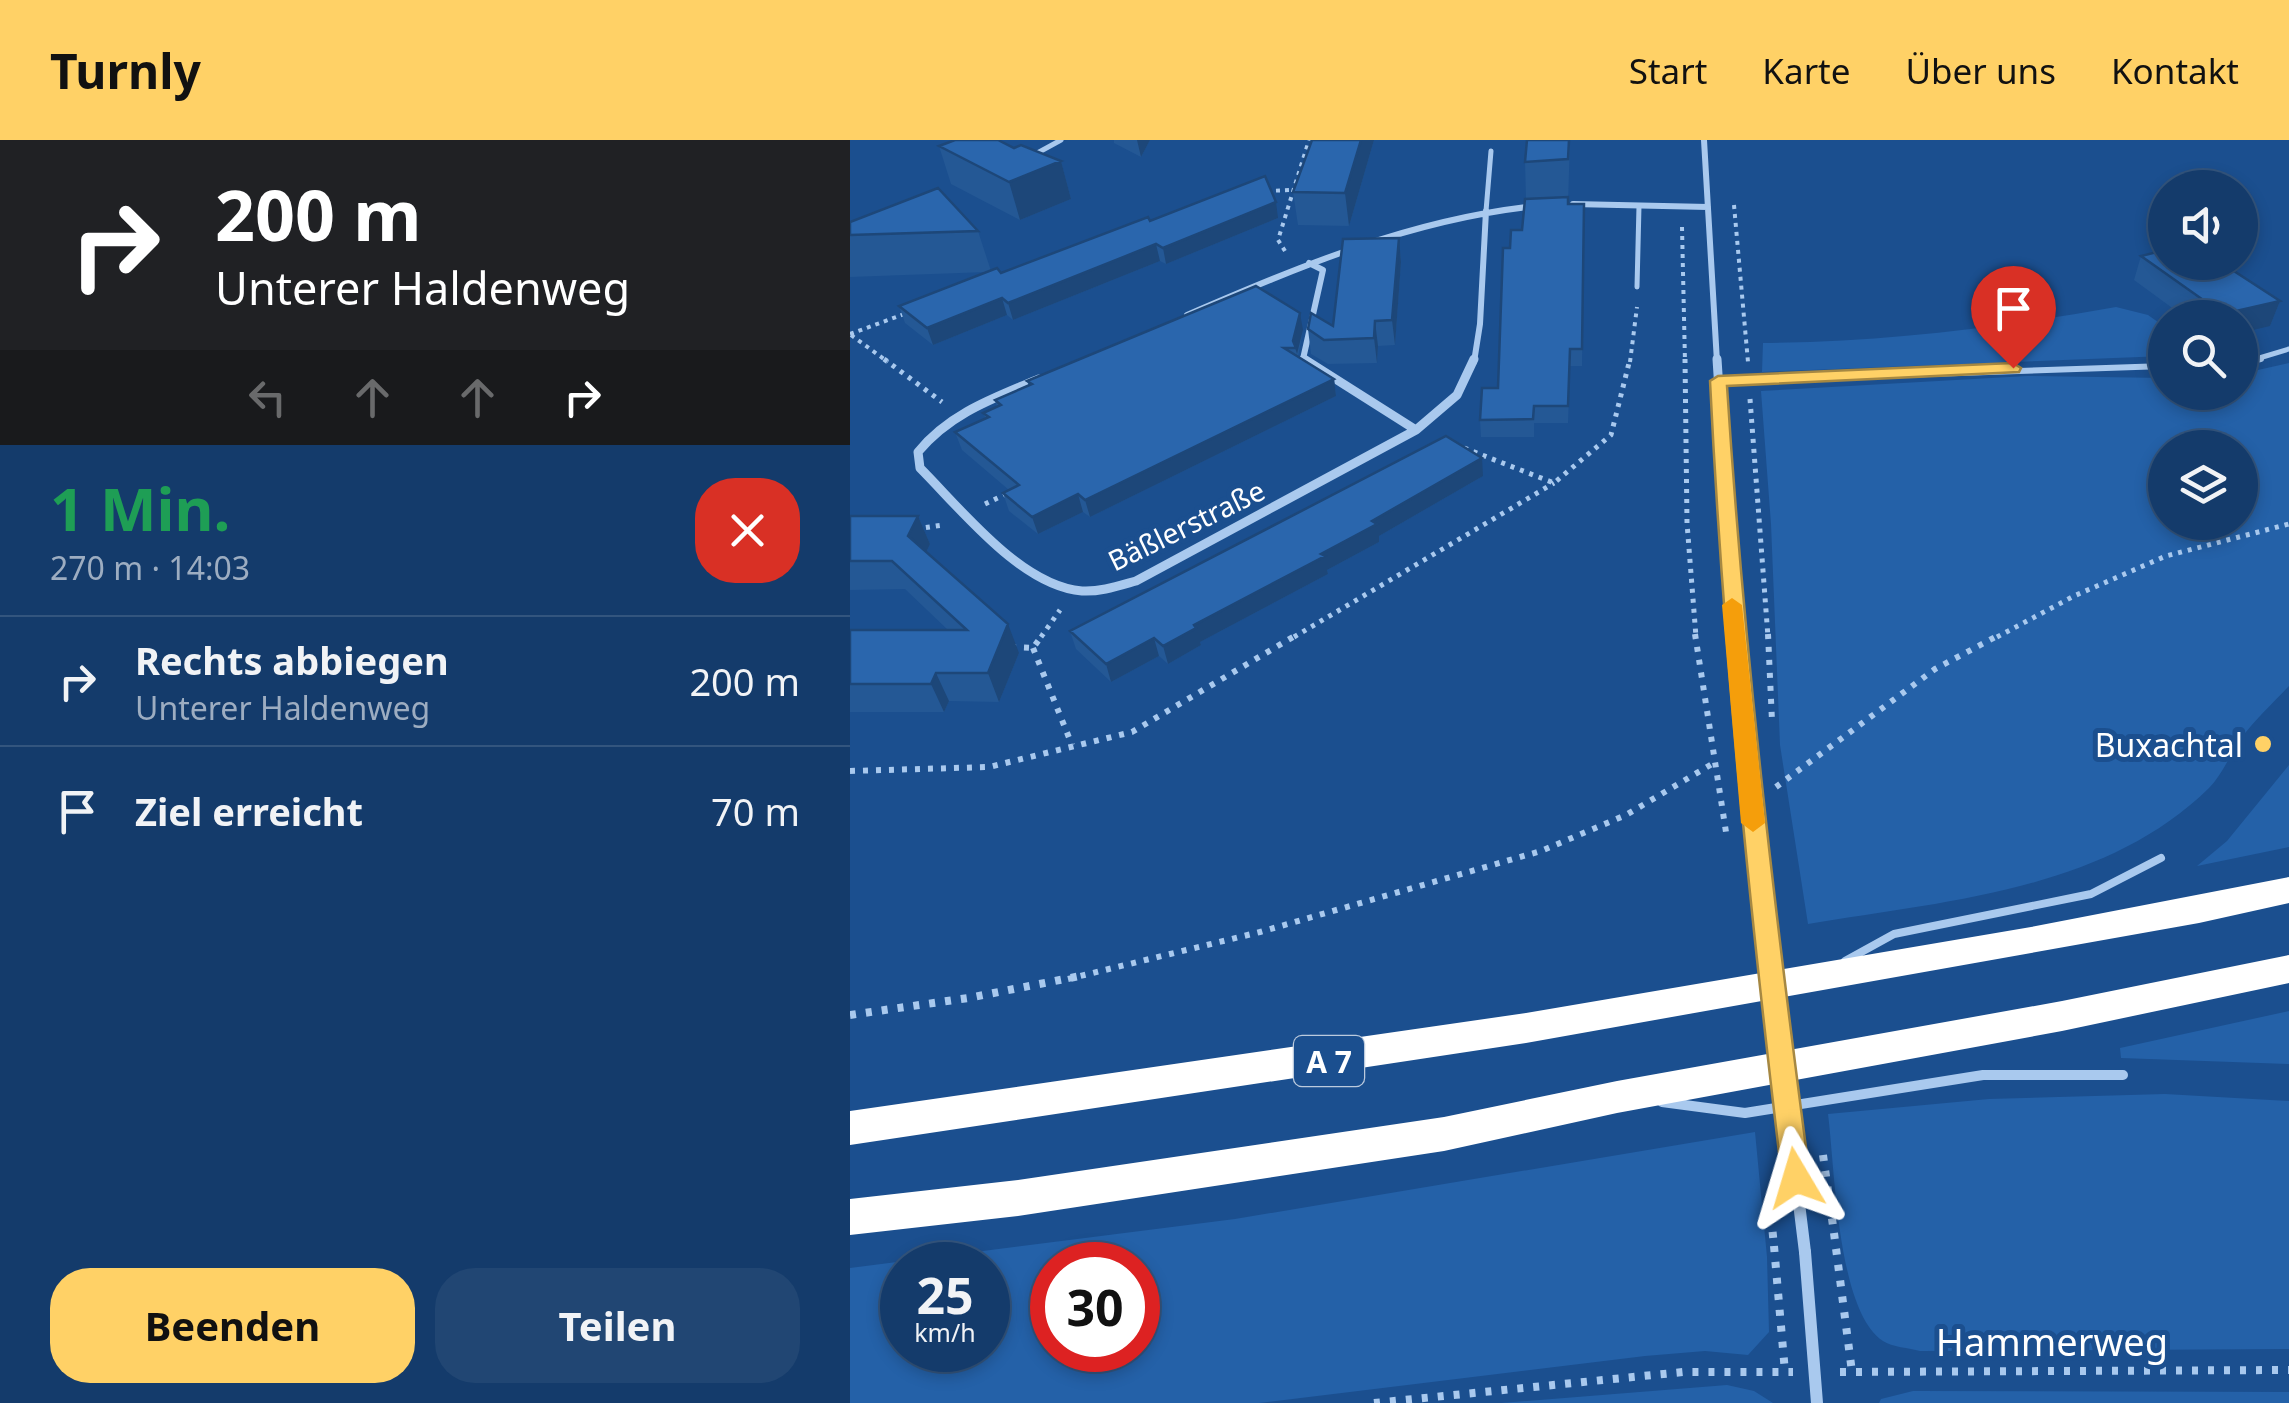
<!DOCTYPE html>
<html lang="de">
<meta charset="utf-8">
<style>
:root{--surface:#143b6b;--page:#214673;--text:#f1f3f6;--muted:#9dadc1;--line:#33557e;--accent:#ffd166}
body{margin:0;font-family:"Noto Sans",sans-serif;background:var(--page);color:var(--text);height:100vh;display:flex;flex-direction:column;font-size:38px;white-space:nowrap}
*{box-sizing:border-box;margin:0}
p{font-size:32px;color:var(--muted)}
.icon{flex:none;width:55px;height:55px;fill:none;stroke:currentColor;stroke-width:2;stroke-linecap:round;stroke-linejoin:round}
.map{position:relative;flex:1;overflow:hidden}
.side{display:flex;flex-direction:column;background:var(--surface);width:850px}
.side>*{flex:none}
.top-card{background:#202124;color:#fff;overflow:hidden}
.fabs{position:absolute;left:1298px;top:30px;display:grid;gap:20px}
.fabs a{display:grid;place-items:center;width:110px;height:110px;border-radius:50%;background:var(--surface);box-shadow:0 5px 15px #0003,0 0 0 2px var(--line);font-size:50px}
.speed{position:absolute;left:30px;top:1102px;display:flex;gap:20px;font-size:50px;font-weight:700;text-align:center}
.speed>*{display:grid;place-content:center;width:130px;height:130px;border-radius:50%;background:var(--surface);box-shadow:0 5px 15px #0003,0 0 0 2px var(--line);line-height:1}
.speed small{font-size:25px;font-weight:400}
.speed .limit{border:15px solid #d22;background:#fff;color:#111}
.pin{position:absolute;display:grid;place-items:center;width:85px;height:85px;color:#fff;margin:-102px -42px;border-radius:50% 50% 50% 0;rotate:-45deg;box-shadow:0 0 10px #0007}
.pin .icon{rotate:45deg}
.me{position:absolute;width:110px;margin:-55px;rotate:353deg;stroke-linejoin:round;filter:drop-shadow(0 0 8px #0008)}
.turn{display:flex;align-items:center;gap:35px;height:210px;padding:0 50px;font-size:45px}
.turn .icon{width:130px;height:130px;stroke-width:2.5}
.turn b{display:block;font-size:70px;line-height:85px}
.lanes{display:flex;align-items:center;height:95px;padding:0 50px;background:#0003;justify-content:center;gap:50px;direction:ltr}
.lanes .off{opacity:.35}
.round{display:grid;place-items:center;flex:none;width:105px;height:105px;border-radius:40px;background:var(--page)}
.overview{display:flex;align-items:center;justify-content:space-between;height:170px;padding:0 50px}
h1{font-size:60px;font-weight:700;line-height:75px;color:#1e9e55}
.button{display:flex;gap:20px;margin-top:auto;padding:20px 50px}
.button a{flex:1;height:115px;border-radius:40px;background:var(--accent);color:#111;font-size:40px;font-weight:700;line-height:115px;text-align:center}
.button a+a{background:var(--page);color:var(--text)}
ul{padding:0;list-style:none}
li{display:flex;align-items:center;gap:30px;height:130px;padding:0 50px;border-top:2px solid var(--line)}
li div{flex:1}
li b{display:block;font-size:38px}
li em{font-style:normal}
header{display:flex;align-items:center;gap:60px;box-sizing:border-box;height:140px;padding:0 50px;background:var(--accent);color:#111}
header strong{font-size:48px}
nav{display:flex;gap:55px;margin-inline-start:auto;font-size:35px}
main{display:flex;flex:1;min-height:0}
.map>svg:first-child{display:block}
.green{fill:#2461a8;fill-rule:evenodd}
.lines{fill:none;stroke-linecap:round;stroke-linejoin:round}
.path-far3{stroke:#a9c9ee;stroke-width:4;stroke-dasharray:4 5;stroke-linecap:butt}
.path-far2{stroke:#a9c9ee;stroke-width:5;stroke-dasharray:4 6;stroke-linecap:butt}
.path-far1{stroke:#a9c9ee;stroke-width:6;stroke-dasharray:5 8;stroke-linecap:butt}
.path{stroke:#a9c9ee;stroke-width:8;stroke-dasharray:6 10;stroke-linecap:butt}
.lane-far3{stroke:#a9c9ee;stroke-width:5}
.lane-far2{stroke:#a9c9ee;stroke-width:6}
.lane-far1{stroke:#a9c9ee;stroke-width:8}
.lane{stroke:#a9c9ee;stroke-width:10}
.street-far3{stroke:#a9c9ee;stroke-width:6}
.street-far2{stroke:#a9c9ee;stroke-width:9}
.street-far1{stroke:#a9c9ee;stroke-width:10}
.street{stroke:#a9c9ee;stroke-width:12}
.highway{fill:#fff;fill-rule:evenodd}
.path-bridge{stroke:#a9c9ee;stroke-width:8;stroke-dasharray:6 10;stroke-linecap:butt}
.street-bridge-far1{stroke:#a9c9ee;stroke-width:10}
.street-bridge{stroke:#a9c9ee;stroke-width:12}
.wall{fill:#245895}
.shaded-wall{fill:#1d4779}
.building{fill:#2a66ad;stroke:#1d4779;stroke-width:2.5}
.route{fill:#ffd166;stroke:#a68842;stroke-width:2.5}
.slow{fill:#f59e0b}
.poi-dot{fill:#ffd166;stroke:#1b4f8f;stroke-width:4}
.labels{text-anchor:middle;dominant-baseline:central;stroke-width:10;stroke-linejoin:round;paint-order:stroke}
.far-street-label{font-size:28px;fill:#fff;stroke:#1b4f8f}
.shield{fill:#1b4f8f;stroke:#bbcadd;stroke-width:2.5}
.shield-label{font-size:30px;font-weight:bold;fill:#fff}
.poi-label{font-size:32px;fill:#fff;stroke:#1b4f8f;text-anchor:end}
.near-street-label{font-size:38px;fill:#fff;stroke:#1b4f8f}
</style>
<header>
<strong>Turnly</strong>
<nav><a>Start</a><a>Karte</a><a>Über uns</a><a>Kontakt</a></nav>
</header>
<main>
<section class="side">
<div class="top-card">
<div class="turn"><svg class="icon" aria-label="right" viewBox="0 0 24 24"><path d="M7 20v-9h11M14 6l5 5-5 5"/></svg><div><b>200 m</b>Unterer Haldenweg</div></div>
<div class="lanes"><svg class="icon off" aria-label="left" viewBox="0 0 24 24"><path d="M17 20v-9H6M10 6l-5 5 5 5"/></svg><svg class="icon off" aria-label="ahead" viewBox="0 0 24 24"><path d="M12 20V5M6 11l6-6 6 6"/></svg><svg class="icon off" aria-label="ahead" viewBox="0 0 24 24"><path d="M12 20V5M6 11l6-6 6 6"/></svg><svg class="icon" aria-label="right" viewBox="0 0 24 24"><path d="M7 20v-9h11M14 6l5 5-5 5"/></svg></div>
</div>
<div class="overview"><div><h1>1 Min.</h1><p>270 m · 14:03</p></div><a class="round" style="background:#d93025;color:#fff"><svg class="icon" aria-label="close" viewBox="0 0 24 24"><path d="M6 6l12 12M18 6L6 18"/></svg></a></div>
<ul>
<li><svg class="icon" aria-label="right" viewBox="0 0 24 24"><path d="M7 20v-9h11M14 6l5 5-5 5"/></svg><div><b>Rechts abbiegen</b><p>Unterer Haldenweg</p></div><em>200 m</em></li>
<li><svg class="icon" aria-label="arrive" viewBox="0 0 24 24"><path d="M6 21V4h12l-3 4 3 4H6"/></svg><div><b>Ziel erreicht</b></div><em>70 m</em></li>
</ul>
<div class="button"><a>Beenden</a><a>Teilen</a></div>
</section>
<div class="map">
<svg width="1439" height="1263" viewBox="0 0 1439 1263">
<rect width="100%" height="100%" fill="#1b4f8f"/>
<path class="green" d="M1266,167L1298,175L1315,187V216L912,232L913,203C1032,202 1149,188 1266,167Z
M1439,223V546C1423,563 1406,579 1392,597C1381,613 1372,635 1359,648C1254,751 1095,761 958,784L930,605L921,384L911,251L1177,236L1315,238V252H1390V234ZM1315,308H1390V382H1315Z
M1439,625V707L1347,726L1377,701Z
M1439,871V924L1271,918L1270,908Z
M1315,954L1439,961V1209L1070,1211C1059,1208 1042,1207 1033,1201C987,1171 985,1028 978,974L1139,959Z
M905,992L917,1117L919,1192L898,1215L855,1211L795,1216L409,1263H0V1128L385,1079ZM138,1125V1210H52V1125ZM288,1125V1210H202V1125Z
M877,1245L904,1251L923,1263H651Z
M1063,1251L1439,1252V1263H1029L1031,1259Z"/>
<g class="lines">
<path class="path-far3" d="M417,51L441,50
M884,65L898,222
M832,87L835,222
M435,111L428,100L459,0
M0,194L57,173
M1,195L38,222
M780,222L787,167"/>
<path class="path-far2" d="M34,219L92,262
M835,219L837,383L846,497
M900,259L918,497
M614,308L704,343L761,295L780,219
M135,364L160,352
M66,389L93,385
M191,497L210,470
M444,497L704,343
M1147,497L1224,456L1316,416L1439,384"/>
<path class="path-far1" d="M845,494L876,692
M918,494L922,581
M161,507L183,508L193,494
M183,508L222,605
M0,631L139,627L282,592L448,494
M926,647L1085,529L1151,494
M218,839L410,792L691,711L776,675L862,624"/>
<path class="path" d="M0,875L118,858L230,836
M984,1093L1002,1232
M924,1106L935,1232
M990,1232L1439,1230
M524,1263L833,1232H943"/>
<path class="lane-far3" d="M180,17L211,0
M636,71L641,11
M787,147L789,66
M1396,222L1439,209"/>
<path class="lane-far2" d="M1390,223L1411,219
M868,241L1315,226"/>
<path class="lane-far1" d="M995,821L1044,794L1241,754L1311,718"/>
<path class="lane" d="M812,962L895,973L1133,935H1273"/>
<path class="street-far3" d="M854,0L867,222
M723,64L858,67
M337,175C451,126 562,79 686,66
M458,222L453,219L473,130L459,123
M624,222L630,184L636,71"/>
<path class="street-far2" d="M454,219L566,290
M867,219L885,497
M189,239C144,258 100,273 68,312L70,328C111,369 171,446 232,451C250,452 268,446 286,441L566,290L607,255L624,219"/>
<path class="street-far1" d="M885,494L909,742"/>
<path class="street" d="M955,1112L967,1263"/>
<path class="highway" d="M1439,737V763L1349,783L676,903L0,1005V971L676,873L1181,787Z
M1439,815V843L1212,891L767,973L594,1011L168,1076L0,1095V1059L168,1040L594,977L767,941L1212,861Z"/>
<path class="path-bridge" d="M973,1015L984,1093
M921,1076L924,1106"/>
<path class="street-bridge-far1" d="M909,742L921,839"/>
<path class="street-bridge" d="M921,836L955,1112"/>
</g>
<path class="wall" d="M264,0H300L291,17L264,3Z
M524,0L499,86L448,85L443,52Z
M720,0L718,64H734L732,226H720L718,283H684V297H631L630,280L648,248L660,108L672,90L676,59L675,22Z
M89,6L164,8L211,21L221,59L170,80L101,44Z
M428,78L316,124L310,121L163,180L157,175L83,205L55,183L49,166L137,132L0,137V82L128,91L141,131L151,133L300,81Z
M549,98L551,122L545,205L528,206L527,223L478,224L461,214L458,189L483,186Z
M1291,116L1430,161L1420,186L1390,178H1336L1284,140Z
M453,190L448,217L484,239L486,256L240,377L233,372L188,394L159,371L153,353L159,350L112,310L105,292L136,279L133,273L147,267L145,260L179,246L177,241Z
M633,336L529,396V402L477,430L478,434L350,502L351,505L318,524L309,516L261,542L226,509L220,491Z
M0,376H68L80,404L76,412L169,513L149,562L99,561L94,572H0V490H98L55,449L0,450Z"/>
<path class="shaded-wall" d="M287,0H300L291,17Z
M511,0H524L499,86L495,53Z
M211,21L221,59L170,80L159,42Z
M426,62L428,78L316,124L313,108Z
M549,98L551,122L545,205L542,180Z
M306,104L310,121L163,180L158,163Z
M152,158L157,175L83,205L77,188Z
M1430,161L1420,186L1390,193V178H1371L1373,174Z
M450,173L453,190L447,214L443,201Z
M525,181L528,206L527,223L524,198Z
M484,239L486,256L240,377L235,360Z
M632,318L633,336L529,396V402L477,430L478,434L350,502L351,505L318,524L313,506L344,485L471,414L522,381Z
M228,354L233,372L188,394L182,377Z
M68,376L80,404L70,425L58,396Z
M158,484L169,513L149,562L138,533Z
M304,498L309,516L261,542L256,524Z
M86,533L99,561L94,572L81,544Z"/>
<path class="building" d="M105,0H148L164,8L171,5L211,21L159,42L89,6Z
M462,0H511L495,53L443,52Z
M677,0H719L718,19L675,22Z
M415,36L426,62L313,108L306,104L158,163L152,158L77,188L49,166L147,128L151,133L298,77L300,81Z
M88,48L128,91L0,95V82Z
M718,57V64H734L732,209H720L718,266H684L683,279L630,280L632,248H648L653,108H660L661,90H672L675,59Z
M549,98L542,180L525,181L524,198L474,200L458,189L461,173L483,186L493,99Z
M1315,110V122H1370L1430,161L1373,174L1291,116Z
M406,146L450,173L443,201L446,208H434L484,239L235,360L228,354L182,377L153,353L169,345L105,292L139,277L133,273L151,265L145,260L182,244L177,241Z
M596,296L632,318L522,381L527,384L471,414L475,416L344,485L346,488L313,506L304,498L256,524L220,491Z
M0,376H68L58,396L158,484L138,533H86L81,544H0V490H117L42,421H0Z"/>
<path class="route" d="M1163,223L1171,228L1169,232L877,246C894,511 925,774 960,1038L956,1047L946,1051L936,1047L932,1038C900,772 873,508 860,241L868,236Z"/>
<path class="slow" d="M882,458L892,465L915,683L903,692L891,683L872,465Z"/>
<circle class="poi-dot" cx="1413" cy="604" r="10"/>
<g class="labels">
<g class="far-street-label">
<text transform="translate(336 385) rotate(-26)">Bäßlerstraße</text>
</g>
<rect class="shield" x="444" y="896" width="70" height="50" rx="8"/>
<g class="shield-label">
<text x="479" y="921">A 7</text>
</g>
<g class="poi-label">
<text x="1393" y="604">Buxachtal</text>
</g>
<g class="near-street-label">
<text x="1202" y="1201">Hammerweg</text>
</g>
</g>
</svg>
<div class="fabs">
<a><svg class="icon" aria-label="sound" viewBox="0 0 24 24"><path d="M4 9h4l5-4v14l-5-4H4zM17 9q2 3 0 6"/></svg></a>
<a><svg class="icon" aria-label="search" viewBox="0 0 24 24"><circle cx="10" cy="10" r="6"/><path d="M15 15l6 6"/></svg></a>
<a><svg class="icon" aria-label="layers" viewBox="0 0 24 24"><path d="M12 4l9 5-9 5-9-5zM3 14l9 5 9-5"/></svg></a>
</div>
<div class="speed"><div>25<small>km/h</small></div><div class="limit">30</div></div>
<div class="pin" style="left:1163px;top:228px;background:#d93025"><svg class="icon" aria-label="arrive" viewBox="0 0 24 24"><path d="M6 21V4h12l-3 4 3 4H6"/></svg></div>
<svg class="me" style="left:946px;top:1038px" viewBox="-20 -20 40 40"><path d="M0-17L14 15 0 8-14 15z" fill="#ffd166" stroke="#fff" stroke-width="4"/></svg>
</div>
</main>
